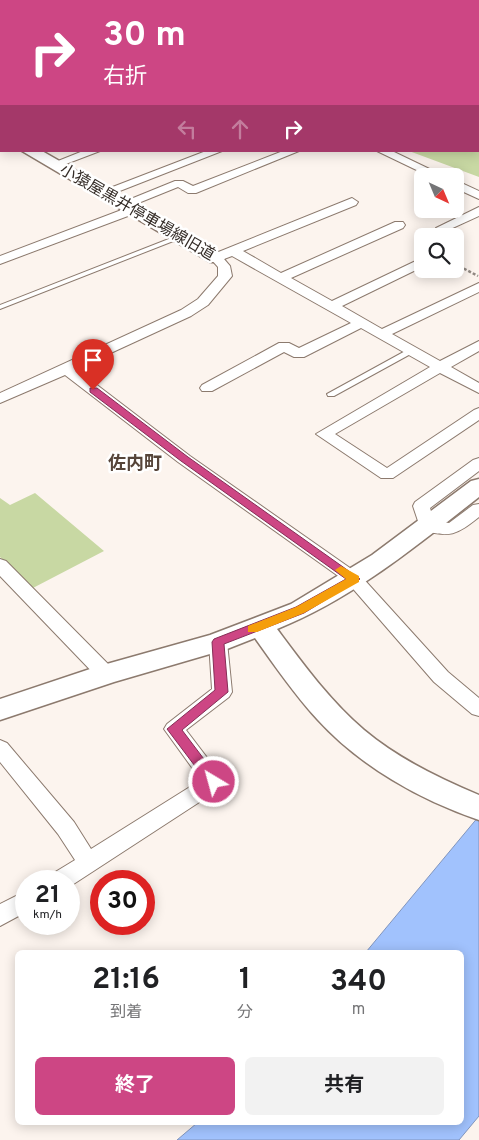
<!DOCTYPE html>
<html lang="ja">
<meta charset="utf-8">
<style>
:root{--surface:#fff;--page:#f2f2f2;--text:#202124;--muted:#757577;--accent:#cd4684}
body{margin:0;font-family:Overpass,"Noto Sans JP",sans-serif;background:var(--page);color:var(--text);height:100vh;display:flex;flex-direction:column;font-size:19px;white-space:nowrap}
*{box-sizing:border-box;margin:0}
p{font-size:16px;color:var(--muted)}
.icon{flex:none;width:28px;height:28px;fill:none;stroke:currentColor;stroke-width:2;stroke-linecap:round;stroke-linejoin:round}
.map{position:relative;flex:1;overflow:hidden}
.sheet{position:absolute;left:15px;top:950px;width:449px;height:175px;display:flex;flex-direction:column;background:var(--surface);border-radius:8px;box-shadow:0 2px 12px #0003}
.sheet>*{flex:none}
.top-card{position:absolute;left:0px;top:0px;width:480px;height:152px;box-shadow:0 2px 12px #0003;background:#cd4684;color:#fff;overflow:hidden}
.needle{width:32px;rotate:136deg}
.tools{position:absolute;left:414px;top:168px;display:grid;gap:10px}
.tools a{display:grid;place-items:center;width:50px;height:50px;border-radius:8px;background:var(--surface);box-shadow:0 2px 12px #0003;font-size:25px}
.speed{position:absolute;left:15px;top:870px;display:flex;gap:10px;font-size:25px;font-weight:700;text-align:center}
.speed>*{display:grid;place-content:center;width:65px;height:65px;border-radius:50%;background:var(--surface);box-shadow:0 2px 12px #0003;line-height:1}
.speed small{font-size:12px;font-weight:400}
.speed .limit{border:8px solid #d22;background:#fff;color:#111}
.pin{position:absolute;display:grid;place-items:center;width:42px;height:42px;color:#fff;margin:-51px -21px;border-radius:50% 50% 50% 0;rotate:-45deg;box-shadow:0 0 5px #0007}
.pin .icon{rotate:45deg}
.me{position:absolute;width:55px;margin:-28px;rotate:323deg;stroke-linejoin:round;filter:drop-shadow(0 0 4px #0008)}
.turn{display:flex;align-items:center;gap:18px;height:105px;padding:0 20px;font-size:22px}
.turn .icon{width:65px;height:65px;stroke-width:2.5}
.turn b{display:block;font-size:35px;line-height:42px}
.lanes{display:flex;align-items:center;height:48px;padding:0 20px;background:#0003;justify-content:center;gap:25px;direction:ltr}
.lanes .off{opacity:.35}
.eta{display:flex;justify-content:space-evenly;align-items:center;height:85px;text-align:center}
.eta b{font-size:30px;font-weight:700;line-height:35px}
.button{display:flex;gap:10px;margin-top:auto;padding:10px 20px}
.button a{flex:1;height:58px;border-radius:8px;background:var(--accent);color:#fff;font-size:20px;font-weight:700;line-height:58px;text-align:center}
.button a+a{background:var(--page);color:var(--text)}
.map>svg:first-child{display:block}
.green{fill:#c8d8a3}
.water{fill:#a1c2fd;stroke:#8195bd}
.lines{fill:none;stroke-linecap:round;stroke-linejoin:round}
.lane-casing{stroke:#8c7a6e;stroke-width:2}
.street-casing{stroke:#8c7a6e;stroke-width:2}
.secondary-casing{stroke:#8c7a6e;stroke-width:3}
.path{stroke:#908882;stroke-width:2.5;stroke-dasharray:3 2;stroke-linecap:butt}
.lane{fill:#fff;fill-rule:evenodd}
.street{fill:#fff;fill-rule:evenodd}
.secondary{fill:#fff;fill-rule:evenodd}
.route{fill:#cd4684;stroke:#852e56}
.slow{fill:#f59e0b}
.labels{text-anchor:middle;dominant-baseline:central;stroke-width:5;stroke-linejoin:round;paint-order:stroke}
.street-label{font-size:16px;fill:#352d28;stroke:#fff}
.neighbourhood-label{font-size:18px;font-weight:bold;fill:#56453a;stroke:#fff}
</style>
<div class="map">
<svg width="479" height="1140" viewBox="0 0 479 1140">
<rect width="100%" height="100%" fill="#fcf4ee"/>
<path class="green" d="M479,113V177L409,151H479Z
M35,493L104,551L31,589L0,557V498L10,505Z"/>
<path class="water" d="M479,816V1116L459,1140H177L197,1123L461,1122V952H366Z"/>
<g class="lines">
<g class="lane-casing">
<path id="lane" d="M219,0H225L226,1H220Z
M179,235L181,236V238L0,309V305Z
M409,349H412L416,351L334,396H328L327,394Z"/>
</g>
<g class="street-casing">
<path id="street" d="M132,0H143V1H132Z
M335,0H346V1H335Z
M443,0H452V1H443Z
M470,0H479V2L470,1Z
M0,77H1V84H0Z
M0,124H1V130H0Z
M83,151H100L58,167L54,168L48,165Z
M206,151H222L107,196H99L97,193Z
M283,151H299L196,193H188L178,187L126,208H118L116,205L175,181H183L193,186Z
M377,151H392L444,176H429Z
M455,180L479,191V199L455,188Z
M352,198L358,202L356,205L243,251L281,273L395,222H403L405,225L403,228L291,278L332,301L422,258V267L342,306L382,329L479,283V292L392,334L440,361L479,341V351L451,367L479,383V393L440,373L335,434L387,468L474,410L479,408V420L393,478H381L316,434L430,367L361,328L304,357H294L284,352L212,391H202L200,388L202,385L279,343H289L299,348L351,323L232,256L224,259L230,266L232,276L208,305L191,316L76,369L190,456L360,575L448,672L479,698V716L472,714L434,682L348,583L178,462L65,375L0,403V393L181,310L198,299L218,276V267L210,258L211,255Z
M132,206L138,210L136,213L0,264V256Z
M479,207V216L446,231L442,232L436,228Z
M479,458V471L430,508L434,521L449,523L473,505L479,504V517C456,535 451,538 421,530L413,506L415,502L473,460Z
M0,559L6,561L113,669L116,674L113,679L106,681L99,679L0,576Z
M218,635L225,637L227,642L232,692L229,697L186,730L221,776L224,782L221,788L69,887V881H49L52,874L75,860L58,834L0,762V740L7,743L74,822L91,849L201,780L164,729L167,724L212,689L209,642L211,637Z
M26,891V912L0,926V904Z"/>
</g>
<g class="secondary-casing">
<path id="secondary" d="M0,23H1V31H0Z
M0,129L1,130V140L0,139Z
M22,151H42L222,254L225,258L222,262H210Z
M479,479V497C415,547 352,599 277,629C304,665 330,701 364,730C397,758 438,778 479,795V820C420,800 360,766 318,720C294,694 275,666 255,638L227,649L114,682L0,720V699L96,667L210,635L291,604L372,555L471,481Z"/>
</g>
<path class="path" d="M455,264L478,276"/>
<use href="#lane" class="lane"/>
<use href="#street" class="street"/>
<use href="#secondary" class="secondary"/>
</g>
<path class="route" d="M90,388H97L188,457L360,579L304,613L224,644L228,692L182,730L219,779L221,782L214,788L210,786L167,729L215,690L212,642L214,639L296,607L346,579L181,461L90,392Z"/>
<path class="slow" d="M341,566L359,576V582L304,613L257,632H248V626L296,607L346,579L335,570Z"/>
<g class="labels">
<g class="street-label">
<text transform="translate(137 213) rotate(30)">小猿屋黒井停車場線旧道</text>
</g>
<g class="neighbourhood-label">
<text x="135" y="464">佐内町</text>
</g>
</g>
</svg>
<div class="tools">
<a><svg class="needle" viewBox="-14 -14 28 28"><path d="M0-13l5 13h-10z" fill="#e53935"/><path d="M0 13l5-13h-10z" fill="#757577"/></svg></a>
<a><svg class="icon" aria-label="search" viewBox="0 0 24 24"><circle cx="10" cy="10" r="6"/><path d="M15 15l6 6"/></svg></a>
</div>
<div class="speed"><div>21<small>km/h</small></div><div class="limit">30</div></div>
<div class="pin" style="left:93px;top:390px;background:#d93025"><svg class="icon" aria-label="arrive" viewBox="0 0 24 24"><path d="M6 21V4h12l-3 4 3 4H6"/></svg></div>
<svg class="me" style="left:214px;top:782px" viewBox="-20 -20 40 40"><circle r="17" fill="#cd4684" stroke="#fff" stroke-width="3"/><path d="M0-11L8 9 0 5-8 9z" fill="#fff"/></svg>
<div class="top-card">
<div class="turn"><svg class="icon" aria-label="right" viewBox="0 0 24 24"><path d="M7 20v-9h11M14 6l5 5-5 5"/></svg><div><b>30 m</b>右折</div></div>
<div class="lanes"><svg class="icon off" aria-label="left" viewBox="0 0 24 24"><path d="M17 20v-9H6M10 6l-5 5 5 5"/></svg><svg class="icon off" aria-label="ahead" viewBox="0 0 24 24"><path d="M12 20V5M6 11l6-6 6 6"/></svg><svg class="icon" aria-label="right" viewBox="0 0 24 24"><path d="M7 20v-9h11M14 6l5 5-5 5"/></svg></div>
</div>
<section class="sheet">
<div class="eta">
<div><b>21:16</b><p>到着</p></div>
<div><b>1</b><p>分</p></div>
<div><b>340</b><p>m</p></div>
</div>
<div class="button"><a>終了</a><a>共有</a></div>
</section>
</div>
